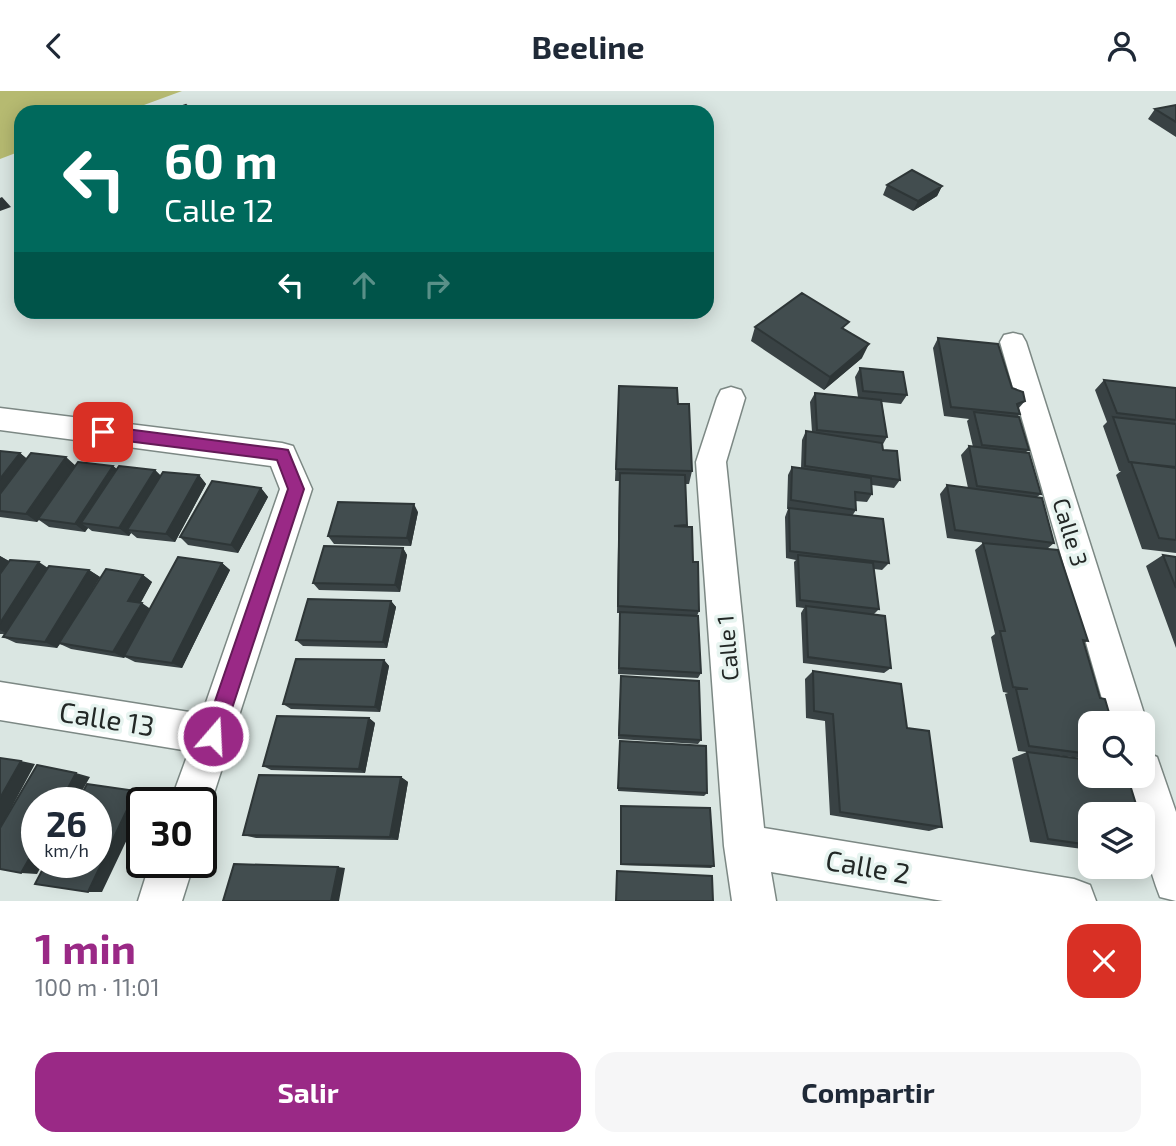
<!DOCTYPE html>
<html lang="es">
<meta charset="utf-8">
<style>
:root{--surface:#fff;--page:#f6f6f7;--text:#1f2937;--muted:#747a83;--accent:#9a2986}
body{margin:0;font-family:"Exo 2",sans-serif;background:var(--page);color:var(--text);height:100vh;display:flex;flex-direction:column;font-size:26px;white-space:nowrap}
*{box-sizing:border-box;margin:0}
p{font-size:23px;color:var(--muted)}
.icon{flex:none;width:38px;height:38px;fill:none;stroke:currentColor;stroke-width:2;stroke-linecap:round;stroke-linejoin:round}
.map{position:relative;height:810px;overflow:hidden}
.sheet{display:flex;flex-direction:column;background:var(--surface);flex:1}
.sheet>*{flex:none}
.hud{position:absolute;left:14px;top:14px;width:700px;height:214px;border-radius:21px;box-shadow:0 4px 18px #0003;background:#00695c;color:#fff;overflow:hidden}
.tools{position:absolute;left:1078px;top:620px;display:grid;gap:14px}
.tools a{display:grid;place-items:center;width:77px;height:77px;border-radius:14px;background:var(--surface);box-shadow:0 4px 18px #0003;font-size:35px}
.speed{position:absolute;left:21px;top:696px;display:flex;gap:14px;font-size:35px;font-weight:700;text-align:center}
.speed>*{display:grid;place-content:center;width:91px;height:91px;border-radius:50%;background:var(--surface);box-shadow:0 4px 18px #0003;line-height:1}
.speed small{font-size:18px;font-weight:400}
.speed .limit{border:4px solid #111;border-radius:10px;background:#fff;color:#111}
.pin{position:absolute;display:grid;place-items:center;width:60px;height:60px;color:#fff;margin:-30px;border-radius:14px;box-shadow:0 4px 10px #0006}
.me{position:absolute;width:77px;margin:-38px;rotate:19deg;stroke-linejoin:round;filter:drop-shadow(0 0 5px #0008)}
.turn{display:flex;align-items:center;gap:24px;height:147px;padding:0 35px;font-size:32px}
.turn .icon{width:91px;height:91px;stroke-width:2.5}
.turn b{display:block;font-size:49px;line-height:60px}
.lanes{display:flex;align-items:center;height:66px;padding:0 35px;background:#0003;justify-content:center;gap:35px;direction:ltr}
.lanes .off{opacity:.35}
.round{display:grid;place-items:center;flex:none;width:74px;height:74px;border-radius:21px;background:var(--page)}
.head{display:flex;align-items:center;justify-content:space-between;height:119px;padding:0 35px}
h1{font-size:42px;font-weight:700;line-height:52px;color:var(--accent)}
.cta{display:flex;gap:14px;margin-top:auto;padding:14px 35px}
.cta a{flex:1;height:80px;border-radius:21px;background:var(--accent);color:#fff;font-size:28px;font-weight:700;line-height:80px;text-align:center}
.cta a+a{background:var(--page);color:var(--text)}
header{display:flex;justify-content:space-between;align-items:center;height:91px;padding:0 35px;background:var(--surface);font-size:32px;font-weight:700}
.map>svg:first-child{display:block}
.green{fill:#b6ba71}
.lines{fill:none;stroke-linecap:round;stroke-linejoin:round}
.minor-casing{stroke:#7c8884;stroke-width:3}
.minor{fill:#fff;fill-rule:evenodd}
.wall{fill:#394244}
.shaded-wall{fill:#2e3637}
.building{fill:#424d4f;stroke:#2e3637;stroke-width:2}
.route{fill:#9a2986;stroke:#641b57;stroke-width:2}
.labels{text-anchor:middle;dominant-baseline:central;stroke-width:7;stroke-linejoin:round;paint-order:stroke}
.street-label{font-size:23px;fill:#232826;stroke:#e7f4f0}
.near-street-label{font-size:28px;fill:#232826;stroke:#e7f4f0}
</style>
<header><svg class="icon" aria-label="back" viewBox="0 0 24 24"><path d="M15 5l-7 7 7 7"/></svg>Beeline<svg class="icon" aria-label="person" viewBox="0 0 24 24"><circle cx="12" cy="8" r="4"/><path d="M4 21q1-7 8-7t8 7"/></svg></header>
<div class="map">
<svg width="1176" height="810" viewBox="0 0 1176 810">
<rect width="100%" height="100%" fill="#dae6e2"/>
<path class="green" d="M0,0H182L125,21H21V60L0,68Z"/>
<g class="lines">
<g class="minor-casing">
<path id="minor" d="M1013,242L1022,244L1026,251L1147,632L1143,643V632H1109L1000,251L1004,244Z
M731,296L741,299L745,307L726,371L764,737L1074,788L1090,794L1096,810H943L771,781L776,810H732L724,755L696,371L717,307L721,299Z
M0,317L282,352L293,355L312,398L206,727L201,728V712H170L189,660L0,629V591L202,623L280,398L271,375L0,339Z
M1143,660L1157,666L1176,721V810L1160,806C1149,778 1143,752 1143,723H1135L1124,684H1143Z
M150,772H194L182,810H138Z"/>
</g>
<use href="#minor" class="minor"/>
</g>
<path class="wall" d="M1176,14V46L1148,28L1155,18Z
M887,94L942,95L937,105L913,120L883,104Z
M755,236L846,239L862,267L824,299L751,250Z
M938,247L1012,297L1025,310L1018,318L1020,323L1017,326L1029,359L1026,361L1041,403L1037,406L1054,452L1047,458L1088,550L1083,552L1090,632V668L1018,660L1005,603L1008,602L1003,601L991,546L995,543L975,459L983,452L994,453L947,447L940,403L947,394L968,397L961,364L969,355L973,356L967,330L969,328L944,325L933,257Z
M860,277L907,304L901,313L882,311L887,346L882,355L883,359L900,389L894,397L872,394V403L867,411L855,410L856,419L852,425L889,472L882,479L874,478L879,518L874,523L891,577L884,582L803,572L801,522L804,517L796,516L794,471L796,469L786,467L785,426L788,418H787L788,384L792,376L801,377L802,349L806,340L812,341L810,311L815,302L858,306L855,286Z
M1104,289L1176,297V462L1142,458L1116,384L1121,380H1119L1103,335L1107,331L1095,299Z
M619,295L678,313L692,380L689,393H685L687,436L693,471L699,520L697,525L701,582L698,587L618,583L620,522H617L619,390H615Z
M0,360L20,362L27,368L75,374L113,375L117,378L155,379L160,384H199L206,393L175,451L137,447L131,442L129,445L92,440L88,437L85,441L49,436L39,429L37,431L0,426Z
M261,397L268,406L238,462L188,454L180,446Z
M418,421L411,455L334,453L328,445Z
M403,457L407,464L400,501L319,499L313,492Z
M1163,464L1176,466V557L1146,475Z
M0,465L9,470L48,477L89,479L100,486L78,522L143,484L152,491L140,512L150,518L222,472L230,479L182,577L135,571L125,566L124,567L71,558L60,553L57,557L16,552L3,546L4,543H0Z
M391,510L396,516L387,557L303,555L296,549Z
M384,569L389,575L380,621L291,618L283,613Z
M813,580L907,637L942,736L929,740L830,724L825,630L806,627L805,588Z
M621,585L701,649L698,653L618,648Z
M369,627L375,632L365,682L271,679L263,675Z
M620,650L707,702L704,705L618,700Z
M1027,661L1090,723V759L1030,751L1012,667Z
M401,686L408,691L398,749L256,747L243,744Z
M621,715L714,775L711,777L620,774Z"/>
<path class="shaded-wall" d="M942,95L937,105L913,120L918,110Z
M2,106L11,116L0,120V107Z
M869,253L862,267L824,299L830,286Z
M20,362L31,371L0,412V388Z
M66,366L76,375L37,431L26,423Z
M113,375L122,383L81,432L88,437L85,441L75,433Z
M155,379L163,387L127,439L131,442L129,445L119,437Z
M199,384L206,393L175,451L166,443Z
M261,397L268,406L238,462L231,454Z
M414,413L418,421L411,455L407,447Z
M403,457L407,464L400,501L395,494Z
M0,465L12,472L0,488Z
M39,471L51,479L10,544L0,539V532Z
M222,472L230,479L182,577L172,572Z
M89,479L100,486L57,557L45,551Z
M143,484L152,491L138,517L128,510Z
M391,510L396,516L387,557L383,551Z
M142,512L152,519L124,567L113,561Z
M384,569L389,575L380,621L375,616Z
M369,627L375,632L365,682L359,678Z
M21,670L35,673L0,738V707Z
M76,682L90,686L75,712H60Z
M401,686L408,691L398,749L390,746Z
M136,700L148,703L144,712H142V717L102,801H88Z
M37,754V772H43L37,783L21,782Z
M338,776L345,777L339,810H331Z"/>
<path class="building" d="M186,14L194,21H165Z
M1176,14V31L1155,18Z
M912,79L942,95L918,110L887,94Z
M802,202L849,231L842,237L869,253L830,286L755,236Z
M938,247L998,253L1012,297L1023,301L1025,310L1017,313L1020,323L951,316Z
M860,277L903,281L907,304L863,300Z
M1104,289L1176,297V329L1117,322Z
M619,295L677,297L678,313H689L692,380L616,378Z
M815,302L881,309L887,346L817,339Z
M974,321L1019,326L1029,359L982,354Z
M1113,326L1176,333V376L1129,371Z
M806,340L882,352L883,359L897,360L900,389L805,375Z
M969,355L1029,362L1041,403L977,395Z
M0,360L20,362L0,388Z
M31,362L66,366L26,423L0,420V403Z
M78,371L113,375L75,433L38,428Z
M1131,371L1176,377V449L1159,447Z
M119,375L155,379L119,437L81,432Z
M792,376L871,387L872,403L855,401L856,419L791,409Z
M163,381L199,384L166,443L127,439Z
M620,382L685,384L687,434L674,435L692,436L693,471H698L699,520L618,515Z
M212,390L261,397L231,454L180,446Z
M947,394L1042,407L1054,452L955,439Z
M338,411L414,413L407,447L328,445Z
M789,417L883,428L889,472L790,460Z
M983,452L1058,459L1088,550L1083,549L1100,607L1105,608L1112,632H1090V663L1029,655L1016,598H1028L1013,596L1000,540H1005Z
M324,455L403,457L395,494L313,492Z
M798,464L873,472L879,518L800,509Z
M1163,464L1176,466V497Z
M178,466L222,472L172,572L124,565Z
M10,469L39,471L0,532V483Z
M49,475L89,479L45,551L3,546Z
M106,478L143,484L128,510L142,512L113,561L59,552Z
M308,508L391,510L383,551L296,549Z
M806,515L885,525L891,577L808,566Z
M620,521L698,525L701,582L619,577Z
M296,568L384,569L375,616L283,613Z
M813,580L901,593L907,637L929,640L942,736L840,721L833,623L814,620Z
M621,585L699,590L701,649L619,644Z
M277,625L369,627L359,678L263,675Z
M620,650L706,655L707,702L618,697Z
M1027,661L1090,669V684H1127L1139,723H1090V754L1048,748Z
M0,667L21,670L0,707Z
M37,674L76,682L60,712H37V754L21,782L0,778V737Z
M259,684L401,686L390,746L243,744Z
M87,693L136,700L88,801L35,793L46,772H96V712H77Z
M621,715L710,717L714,775L621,773Z
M1143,736L1151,762L1143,761Z
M234,773L338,776L331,810H223Z
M617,780L712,785L713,810H616Z"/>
<path class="route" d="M103,335L282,358L288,359L304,398L223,645L220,652L213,654L206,652L203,645L288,398L277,369L103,347L95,341Z"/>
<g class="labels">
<g class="street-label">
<text transform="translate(1071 441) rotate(73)">Calle 3</text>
<text transform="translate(727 557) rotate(-95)">Calle 1</text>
</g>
<g class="near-street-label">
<text transform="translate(107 627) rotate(9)">Calle 13</text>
<text transform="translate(868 775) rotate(10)">Calle 2</text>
</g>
</g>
</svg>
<div class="tools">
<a><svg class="icon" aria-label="search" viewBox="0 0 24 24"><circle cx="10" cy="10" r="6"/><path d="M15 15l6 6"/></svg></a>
<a><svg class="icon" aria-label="layers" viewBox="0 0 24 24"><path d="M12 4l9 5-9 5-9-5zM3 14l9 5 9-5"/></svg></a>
</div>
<div class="speed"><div>26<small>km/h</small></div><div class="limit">30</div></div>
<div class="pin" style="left:103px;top:341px;background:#d93025"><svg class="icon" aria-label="arrive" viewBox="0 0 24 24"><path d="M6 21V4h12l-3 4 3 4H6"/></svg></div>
<svg class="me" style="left:213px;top:645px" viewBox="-20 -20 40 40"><circle r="17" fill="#9a2986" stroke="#fff" stroke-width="3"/><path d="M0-11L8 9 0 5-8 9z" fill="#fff"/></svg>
<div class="hud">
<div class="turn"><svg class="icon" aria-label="left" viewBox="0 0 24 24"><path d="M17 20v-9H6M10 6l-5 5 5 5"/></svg><div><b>60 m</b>Calle 12</div></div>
<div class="lanes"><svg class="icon" aria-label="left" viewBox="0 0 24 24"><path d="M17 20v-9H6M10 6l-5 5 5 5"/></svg><svg class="icon off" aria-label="ahead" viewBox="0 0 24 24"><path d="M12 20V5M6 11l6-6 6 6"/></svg><svg class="icon off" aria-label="right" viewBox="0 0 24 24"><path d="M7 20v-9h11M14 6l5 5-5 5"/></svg></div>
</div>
</div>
<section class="sheet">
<div class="head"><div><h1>1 min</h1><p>100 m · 11:01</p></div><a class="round" style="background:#d93025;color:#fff"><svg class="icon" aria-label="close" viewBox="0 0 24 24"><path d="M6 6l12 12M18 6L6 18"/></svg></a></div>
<div class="cta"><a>Salir</a><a>Compartir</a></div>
</section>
